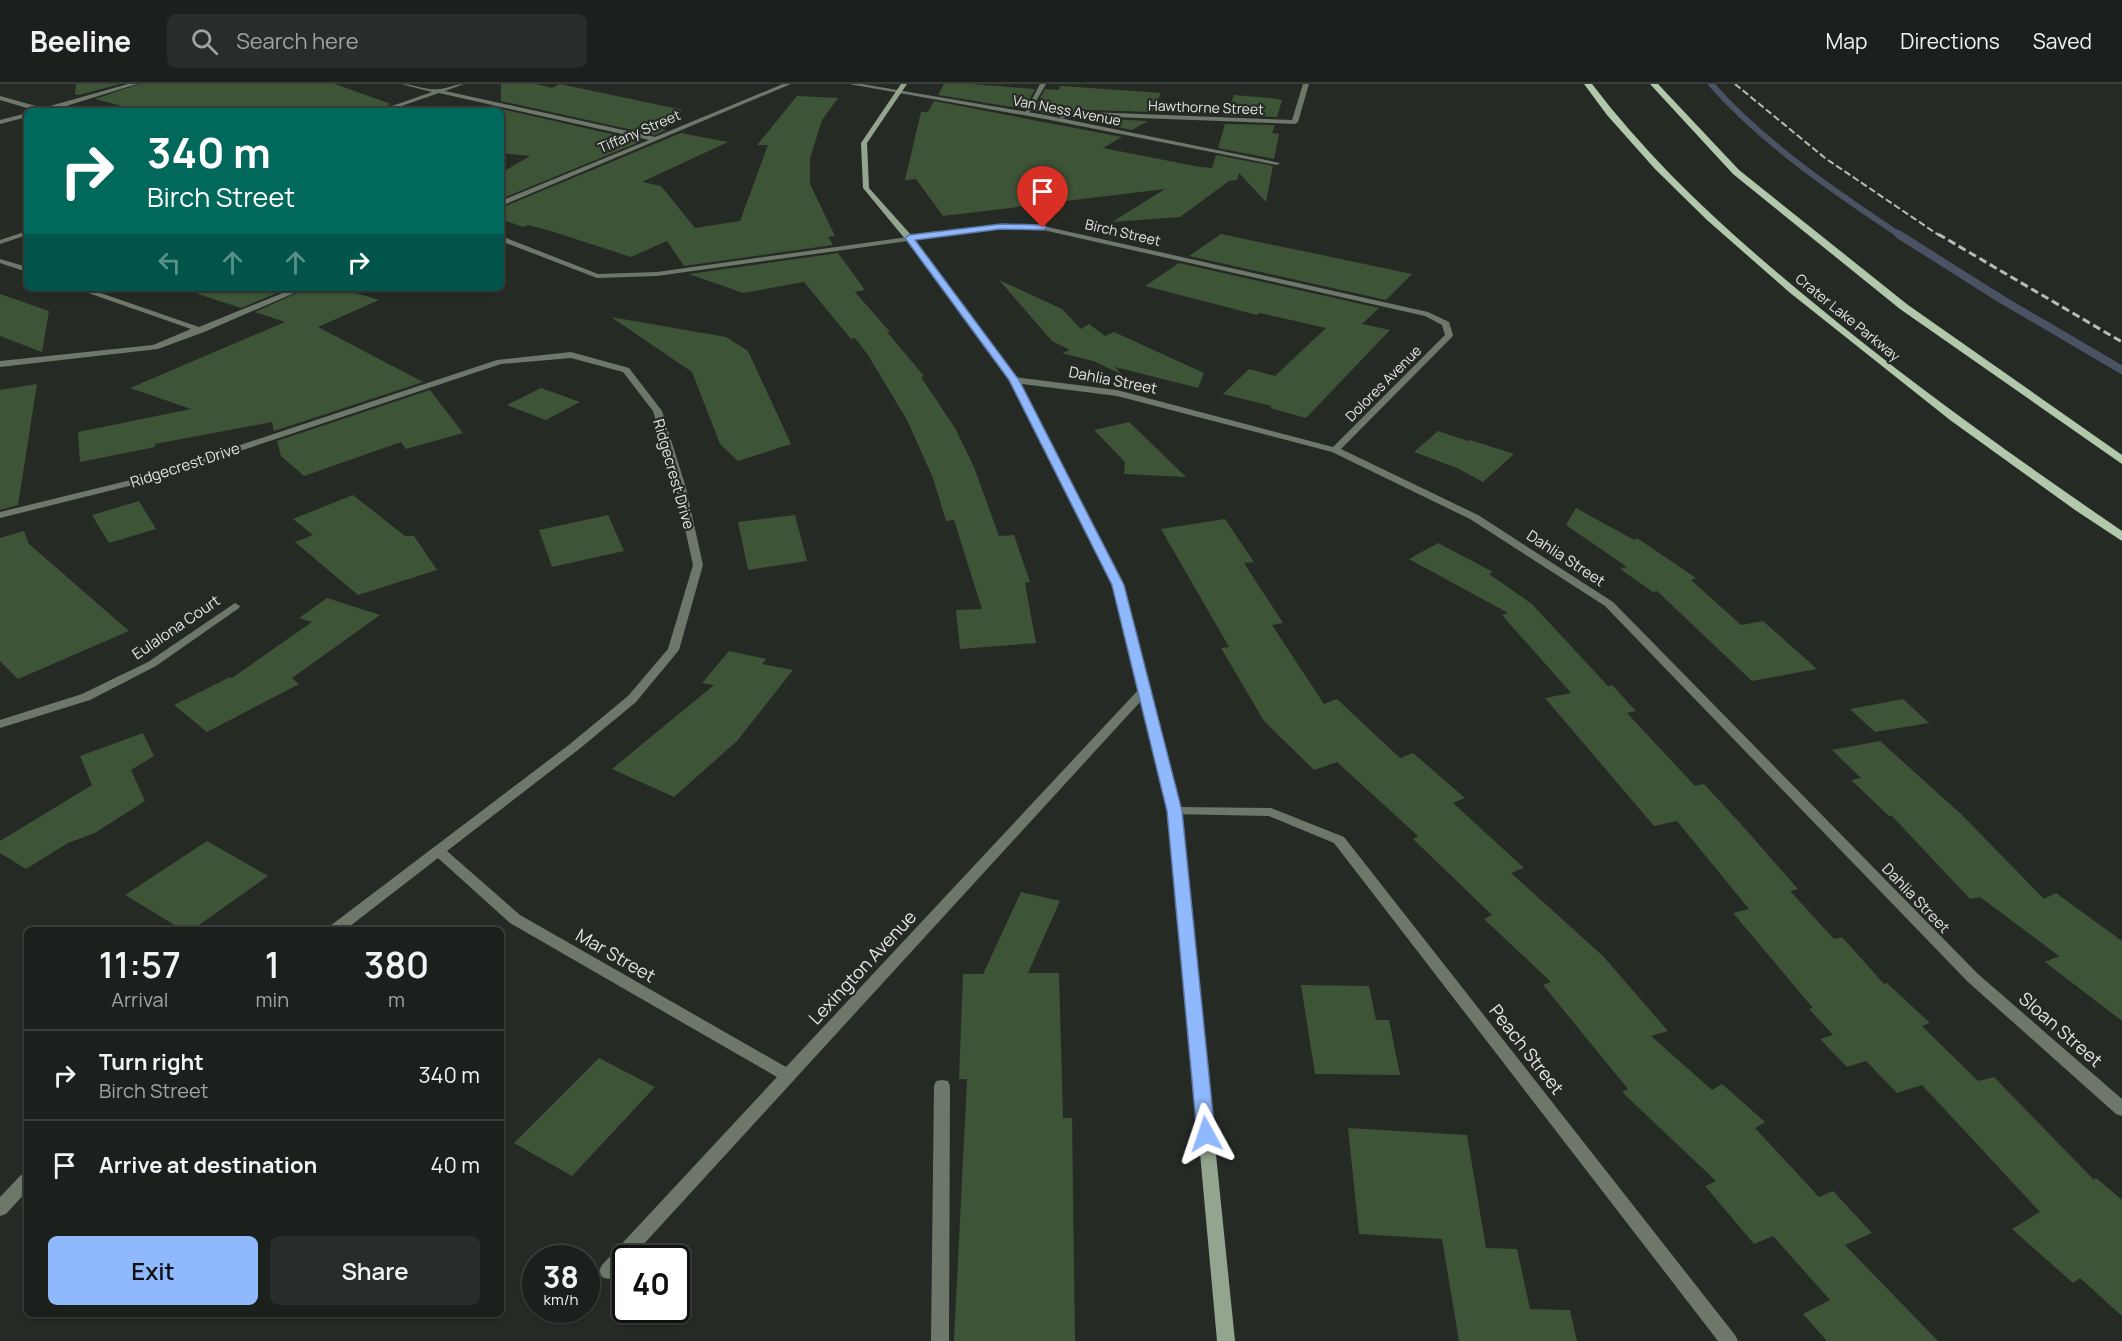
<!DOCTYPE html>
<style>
:root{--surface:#1c201c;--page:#292d29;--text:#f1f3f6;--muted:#a0a3a3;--line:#3a3e3b;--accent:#90b8fd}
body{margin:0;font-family:Manrope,sans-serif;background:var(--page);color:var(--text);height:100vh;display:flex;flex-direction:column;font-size:22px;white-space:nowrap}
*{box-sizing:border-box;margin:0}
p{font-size:20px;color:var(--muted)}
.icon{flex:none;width:33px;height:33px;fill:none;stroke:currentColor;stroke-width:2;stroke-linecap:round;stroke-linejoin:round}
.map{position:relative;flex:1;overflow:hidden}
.sheet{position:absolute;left:24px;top:843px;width:480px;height:390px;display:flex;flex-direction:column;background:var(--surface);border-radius:9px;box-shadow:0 2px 4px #0004,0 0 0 2px var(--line)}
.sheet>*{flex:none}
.banner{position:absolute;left:24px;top:24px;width:480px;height:183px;border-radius:9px;box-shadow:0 2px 4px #0004,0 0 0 2px var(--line);background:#00695c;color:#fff;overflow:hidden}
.speed{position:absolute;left:522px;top:1161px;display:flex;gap:12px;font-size:30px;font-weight:700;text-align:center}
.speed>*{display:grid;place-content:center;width:78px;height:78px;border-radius:50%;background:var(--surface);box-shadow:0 2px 4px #0004,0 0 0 2px var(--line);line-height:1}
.speed small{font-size:15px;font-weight:400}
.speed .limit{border:3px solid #111;border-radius:9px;background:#fff;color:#111}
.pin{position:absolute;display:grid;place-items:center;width:51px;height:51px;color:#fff;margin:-62px -26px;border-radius:50% 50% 50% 0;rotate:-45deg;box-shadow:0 0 6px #0007}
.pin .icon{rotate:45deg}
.me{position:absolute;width:66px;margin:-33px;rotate:355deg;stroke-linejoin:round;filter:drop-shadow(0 0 4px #0008)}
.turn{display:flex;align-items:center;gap:21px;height:126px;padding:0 24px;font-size:27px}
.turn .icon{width:78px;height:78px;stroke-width:2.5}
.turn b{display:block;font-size:42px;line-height:51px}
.lanes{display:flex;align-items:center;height:57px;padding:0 24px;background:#0003;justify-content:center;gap:30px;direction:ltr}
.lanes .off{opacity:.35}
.eta{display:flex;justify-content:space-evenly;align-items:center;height:102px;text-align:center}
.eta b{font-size:36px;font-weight:600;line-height:42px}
.primary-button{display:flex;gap:12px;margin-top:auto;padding:12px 24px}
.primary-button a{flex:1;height:69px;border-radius:9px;background:var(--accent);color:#111;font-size:24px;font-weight:600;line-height:69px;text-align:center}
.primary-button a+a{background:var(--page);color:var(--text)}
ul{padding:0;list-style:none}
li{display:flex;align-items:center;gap:18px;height:90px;padding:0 24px;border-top:2px solid var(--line)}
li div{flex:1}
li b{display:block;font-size:22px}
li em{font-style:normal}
header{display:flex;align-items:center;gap:36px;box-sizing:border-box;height:84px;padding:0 30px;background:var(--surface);border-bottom:2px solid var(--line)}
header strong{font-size:28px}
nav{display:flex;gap:33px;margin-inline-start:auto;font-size:21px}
.search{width:420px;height:54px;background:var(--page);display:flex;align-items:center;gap:15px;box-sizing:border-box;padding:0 21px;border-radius:9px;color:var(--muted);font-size:22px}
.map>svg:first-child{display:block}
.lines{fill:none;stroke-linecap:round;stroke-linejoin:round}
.stream-far1{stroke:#495364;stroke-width:6}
.stream{stroke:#495364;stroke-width:8}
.building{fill:#3d5437}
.lane{fill:#6d786a;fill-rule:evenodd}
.street{fill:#6d786a;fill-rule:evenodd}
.secondary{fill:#93a58e;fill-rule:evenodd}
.primary{fill:#b1c8aa;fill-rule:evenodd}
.rail-far1{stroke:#b9bbb8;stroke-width:2;stroke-dasharray:7 3;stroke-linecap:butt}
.rail{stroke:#b9bbb8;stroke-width:3;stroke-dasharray:8 4;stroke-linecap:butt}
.route{fill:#90b8fd;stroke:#5e78a4;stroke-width:1.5}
.labels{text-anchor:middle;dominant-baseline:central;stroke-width:4.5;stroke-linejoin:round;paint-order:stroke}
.far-street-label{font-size:14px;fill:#e4e6e3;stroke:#262a25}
.street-label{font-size:15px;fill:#e4e6e3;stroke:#262a25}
.near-street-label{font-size:18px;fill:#e4e6e3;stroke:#262a25}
</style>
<header>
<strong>Beeline</strong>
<div class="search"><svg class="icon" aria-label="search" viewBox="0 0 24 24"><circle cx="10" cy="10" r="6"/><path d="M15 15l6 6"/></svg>Search here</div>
<nav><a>Map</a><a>Directions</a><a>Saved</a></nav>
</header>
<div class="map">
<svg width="2122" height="1257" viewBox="0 0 2122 1257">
<rect width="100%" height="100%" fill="#262a25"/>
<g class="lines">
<path class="stream-far1" d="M1711,0C1764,60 1834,107 1901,152"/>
<path class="stream" d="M1898,150L2001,215L2122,286"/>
</g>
<path class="building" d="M76,0H120L79,11L75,10Z
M139,0H335L391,20L376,27H141L95,15Z
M501,0H536L552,4L560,0L683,26L644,41L666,46L655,51L501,17Z
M944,0H972L1035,5L1024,25L938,11Z
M1061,2L1119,6L1161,9L1152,28L1089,26L1056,31L1033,27L1045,5L1058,6Z
M1234,11L1270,14L1282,16L1277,33L1227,31Z
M797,12L838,14L822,36L810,74V100L835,152L828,153L833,161L684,182L667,157L631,173L554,148L528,141L523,143L501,135V124L681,49L728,58L642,98L661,102L695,144L740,137L768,61H757Z
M934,17L1122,53L1103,64L1200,83L1212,84L1216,71L1273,82L1266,118L1239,89L1237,96L1229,97L1180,133L1112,138L1165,105L943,132L916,95L905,96L921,28H928Z
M501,25L642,57L501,115V89L530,72L501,69Z
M1089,34L1148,37L1132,46L1077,35Z
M1225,40L1275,41L1272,49L1279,50L1274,75L1218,64Z
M1221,150L1312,169L1412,190L1386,216L1189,172Z
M838,169L865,206L855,208L890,248H887L924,292L921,293L955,344L974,383L999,452L1014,451L1030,498L1025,499L1036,559L960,565L956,526L982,525L954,436L946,437L933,394L907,336L868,271L855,254L851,255L804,198L743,209L689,190Z
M1179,179L1379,224L1362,240L1390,246L1306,334L1270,324L1272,322L1223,310L1249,285L1275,292L1326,244L1260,229L1257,231L1145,202Z
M999,196L1062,225L1081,245L1089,240L1105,252L1114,248L1204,289L1198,304L1115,283L1121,290L1093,277L1062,269L1070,266L1052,257Z
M199,204H289L241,224L198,210Z
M308,204H339L379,216L318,243L423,298L274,347L272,338L155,360V363L80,378L78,348L191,325L130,304L285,238L255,228Z
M0,210L49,227L42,268L0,252Z
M611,233L726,253L748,267L791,360L738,377L720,360L692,288Z
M37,300L18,421L0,426V306Z
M541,304L580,318L546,336L507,321Z
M430,306L463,349L406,365L401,358L304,392L281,372L277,357Z
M1129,338L1153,361L1186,393L1124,390L1125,378L1094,346Z
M1438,347L1468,357L1470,356L1514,370L1483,398L1457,384L1414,368Z
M353,411L405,452H414L437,486L358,511L295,458L313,451L293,435Z
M139,417L156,445L109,459L92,431Z
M1576,424L1634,456L1637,454L1696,494L1691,496L1741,541L1763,537L1817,585L1752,597L1657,507L1653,508L1620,485L1627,483L1566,441Z
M608,431L624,467L552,483L539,446Z
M795,431L807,477L748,486L738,438Z
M1225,435L1254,478L1244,479L1283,539L1272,541L1324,620L1337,615L1400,674L1413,669L1465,714L1453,719L1524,784L1511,789L1603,872L1668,947L1651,952L1712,1006L1722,1000L1765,1038L1755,1044L1819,1113L1833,1107L1872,1149L1845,1161L1938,1257H1827L1803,1230L1830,1216L1773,1152L1754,1160L1705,1102L1716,1097L1622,1008L1628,1005L1543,901L1551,898L1484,835L1492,831L1413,755L1418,752L1337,678L1314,686L1264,637L1221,564L1229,563L1161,445Z
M24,447L29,460L129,547L18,595L0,577V454Z
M1438,459L1493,488L1489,490L1532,520L1608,602L1612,601L1636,627L1627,629L1695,702L1704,700L1740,739L1798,805L1790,807L1834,855L1842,853L1884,900L1887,899L1930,939L1922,942L1978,997L1994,993L2094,1096L2096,1094L2122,1116V1232L2080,1194L2073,1199L2012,1145L2040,1128L1922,1001L1897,1009L1866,977L1847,983L1820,955L1833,951L1809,925L1813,924L1733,829L1749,825L1677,737L1654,742L1545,614L1571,609L1502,531L1508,529L1409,475Z
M327,514L380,531L292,594L299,600L207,648L174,621L230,593L232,594L312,538L299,534Z
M729,567L766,575L762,580L793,586L737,657L674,713L612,685L714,601L702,599Z
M1903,615L1929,639L1875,648L1850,625Z
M143,649L154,672L131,686L145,717L95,749L68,759L26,785L0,769V757L92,701L80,672Z
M1880,657L1962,731L2044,815L2056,809L2122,857V937L2045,878L2059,872L1980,813L1970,815L1892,732H1889L1851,696L1861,694L1832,666Z
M207,757L268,792L192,846H183L125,811Z
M1021,808L1060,817L1028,889H1059L1063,1034H1072L1075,1257H954L967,995H959L963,890H983Z
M1301,901L1369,902L1376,936H1389L1400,991L1315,990Z
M599,974L655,1003L572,1092L514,1059Z
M1348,1044L1467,1051L1486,1164L1517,1165L1530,1225L1570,1226L1577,1257H1459L1442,1155L1359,1150Z"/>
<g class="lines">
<path class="lane" d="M1040,0H1046L1028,31H1024Z
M942,996L948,997L950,1002L949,1257H931L934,1002L936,997Z"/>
<path class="street" d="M128,0H137L50,27H37L0,16V12L43,24Z
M401,0C413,0 428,7 440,5C449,4 455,0 464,0L445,7L655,53L783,0H791L501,122V117L649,56L439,9L387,27H378L432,8Z
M849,0H862L1045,31L1280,79L1277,81L1045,35Z
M1303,0H1309L1298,38L1295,40L1089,32L1061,34L1058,32L1089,28L1292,36Z
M27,29V33L0,40V36Z
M1001,140L1043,142L1428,228L1449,238L1453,251L1452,253L1341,365L1478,431L1613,518L1978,890L2122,1015V1032L2116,1030L1968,898L1605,522L1470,435L1332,368L1117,312L1014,299L1010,296L1014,293L1117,306L1333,363L1445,251L1442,241L1425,232L1043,146L1001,144L657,192L597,194L501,157V152L598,190L657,188Z
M27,147V151L0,160V156Z
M0,175L27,183V188L0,179Z
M74,204H86L199,243L295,204H306L204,248L158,265L0,283V277L153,261L191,245Z
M571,268L629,284L662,327L686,404L703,481L679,566L636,618L578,666L447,767L520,831L786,983L1141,603L1145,602L1151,606L631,1174H626V1180L614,1193L608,1195L602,1193L599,1187L602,1181L777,993L510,839L438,774L345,846H328L330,842L570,660L628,612L668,565L693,481L676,404L653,327L623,288L571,274L501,280L153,396L0,434V428L147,392L497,276Z
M235,519L240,522L239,524L156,582L90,616L0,644V636L82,610L148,578Z
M1175,723L1271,724L1344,753L1735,1251L1738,1257H1718L1334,759L1269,732L1170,730L1169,727L1170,724Z
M27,1089V1107L6,1130L0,1132V1113L21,1091Z"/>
<path class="secondary" d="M901,0H907L867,59L869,104L912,152L1018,296L1123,501L1181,727L1235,1257H1217L1169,727L1113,501L1010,296L906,156L863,104L861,59Z"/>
<path class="primary" d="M1584,0H1592C1656,84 1733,153 1815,220C1913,301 2017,375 2122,447V457L2075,426L1950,336L1789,208L1707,136L1655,85L1607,31Z
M1650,0H1658L1739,86L1908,221L2122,371V380L1900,225L1733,90Z"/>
<path class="rail-far1" d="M1735,0L1825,74L1940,152"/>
<path class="rail" d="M1938,150L2122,258"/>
</g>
<path class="route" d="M1001,140L1043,141L1048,144L1043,146L1001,145L915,156L1019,296L1124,501L1182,727L1215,1050L1212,1055L1206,1057L1199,1055L1197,1050L1167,727L1112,501L1009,296L905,154L909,151Z"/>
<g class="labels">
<g class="far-street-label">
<text transform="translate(1206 23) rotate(2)">Hawthorne Street</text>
<text transform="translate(1067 26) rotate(11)">Van Ness Avenue</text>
<text transform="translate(639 47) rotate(-23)">Tiffany Street</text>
<text transform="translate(1123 148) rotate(13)">Birch Street</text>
<text transform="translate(1848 233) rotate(39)">Crater Lake Parkway</text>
<text transform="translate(1383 299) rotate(-45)">Dolores Avenue</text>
</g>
<g class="street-label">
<text transform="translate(1113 296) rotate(11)">Dahlia Street</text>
<text transform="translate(185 381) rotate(-18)">Ridgecrest Drive</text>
<text transform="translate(674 390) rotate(74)">Ridgecrest Drive</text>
<text transform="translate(1566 474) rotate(33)">Dahlia Street</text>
<text transform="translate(176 543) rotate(-34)">Eulalona Court</text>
<text transform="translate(1916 814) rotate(46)">Dahlia Street</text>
</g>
<g class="near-street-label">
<text transform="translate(616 871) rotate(30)">Mar Street</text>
<text transform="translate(862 883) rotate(-47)">Lexington Avenue</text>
<text transform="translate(2061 945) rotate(41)">Sloan Street</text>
<text transform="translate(1527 965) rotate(52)">Peach Street</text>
</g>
</g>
</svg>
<div class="speed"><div>38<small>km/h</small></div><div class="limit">40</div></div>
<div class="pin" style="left:1043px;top:144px;background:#d93025"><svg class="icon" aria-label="arrive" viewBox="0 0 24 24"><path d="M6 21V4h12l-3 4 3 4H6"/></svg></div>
<svg class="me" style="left:1206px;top:1050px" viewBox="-20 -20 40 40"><path d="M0-17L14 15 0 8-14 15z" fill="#90b8fd" stroke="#fff" stroke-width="4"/></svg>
<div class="banner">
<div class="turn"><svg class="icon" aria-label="right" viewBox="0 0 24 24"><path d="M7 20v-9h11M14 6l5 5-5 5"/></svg><div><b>340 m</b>Birch Street</div></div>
<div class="lanes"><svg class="icon off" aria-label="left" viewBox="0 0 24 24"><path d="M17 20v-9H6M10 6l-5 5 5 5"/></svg><svg class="icon off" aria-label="ahead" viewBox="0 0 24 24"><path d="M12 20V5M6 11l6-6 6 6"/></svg><svg class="icon off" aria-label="ahead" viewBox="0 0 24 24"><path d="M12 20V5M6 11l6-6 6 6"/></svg><svg class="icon" aria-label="right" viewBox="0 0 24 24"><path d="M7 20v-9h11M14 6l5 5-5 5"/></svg></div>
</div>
<section class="sheet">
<div class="eta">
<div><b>11:57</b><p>Arrival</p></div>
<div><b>1</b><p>min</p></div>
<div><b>380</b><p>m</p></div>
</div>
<ul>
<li><svg class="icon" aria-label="right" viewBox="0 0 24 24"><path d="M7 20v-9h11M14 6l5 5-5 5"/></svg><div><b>Turn right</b><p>Birch Street</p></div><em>340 m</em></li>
<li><svg class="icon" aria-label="arrive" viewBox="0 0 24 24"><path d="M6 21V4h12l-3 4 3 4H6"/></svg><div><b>Arrive at destination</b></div><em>40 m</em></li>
</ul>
<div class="primary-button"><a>Exit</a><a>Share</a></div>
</section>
</div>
